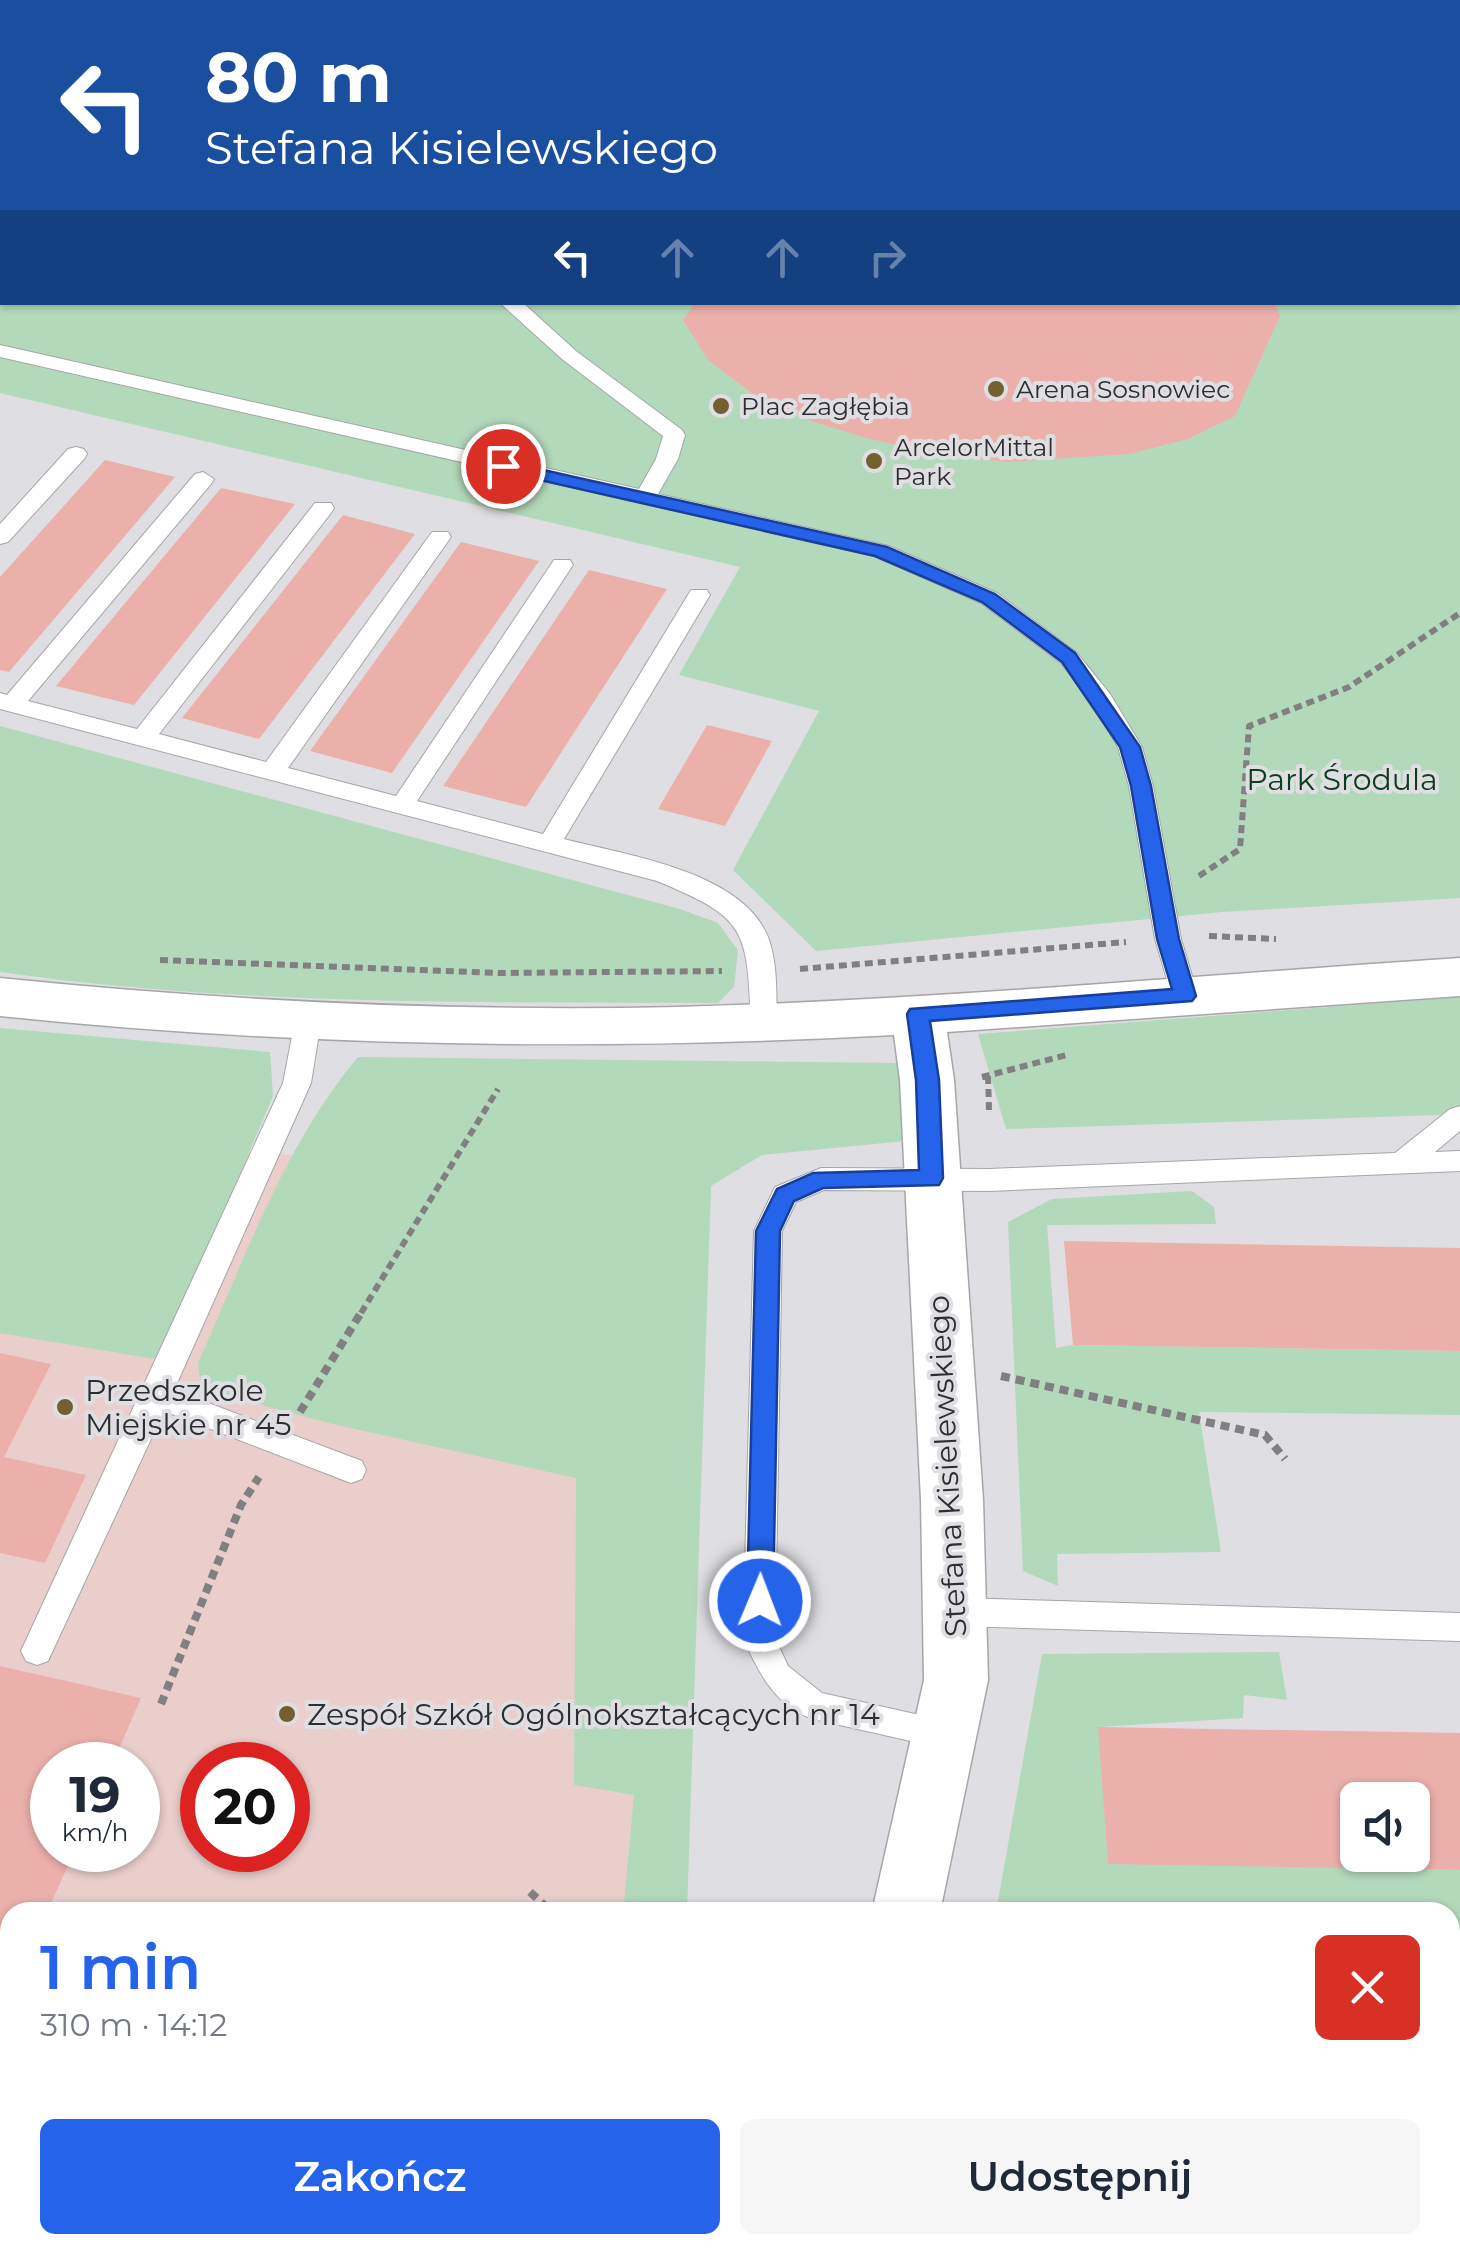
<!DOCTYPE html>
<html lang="pl">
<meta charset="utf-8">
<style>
:root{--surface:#fff;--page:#f6f6f7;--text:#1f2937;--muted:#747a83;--accent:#2563eb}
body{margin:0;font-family:Montserrat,sans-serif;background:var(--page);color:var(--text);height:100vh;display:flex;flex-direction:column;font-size:38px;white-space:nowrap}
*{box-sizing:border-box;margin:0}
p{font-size:32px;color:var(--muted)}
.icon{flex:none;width:55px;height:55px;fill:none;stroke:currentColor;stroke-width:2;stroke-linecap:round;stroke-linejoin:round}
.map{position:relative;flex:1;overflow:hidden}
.drawer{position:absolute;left:0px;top:1902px;width:1460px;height:352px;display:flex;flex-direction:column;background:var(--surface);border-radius:30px 30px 0 0;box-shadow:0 2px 8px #0004}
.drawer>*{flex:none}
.top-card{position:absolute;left:0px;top:0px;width:1460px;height:305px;box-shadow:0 2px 8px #0004;background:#1a4fa0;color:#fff;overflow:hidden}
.buttons{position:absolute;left:1340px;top:1782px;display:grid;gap:20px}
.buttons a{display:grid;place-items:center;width:90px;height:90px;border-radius:15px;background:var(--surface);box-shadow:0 2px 8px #0004;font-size:50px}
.speed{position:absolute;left:30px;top:1742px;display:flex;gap:20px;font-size:50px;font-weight:700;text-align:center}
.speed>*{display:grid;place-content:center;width:130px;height:130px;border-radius:50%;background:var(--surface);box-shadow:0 2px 8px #0004;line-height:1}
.speed small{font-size:25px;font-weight:400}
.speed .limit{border:15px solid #d22;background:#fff;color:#111}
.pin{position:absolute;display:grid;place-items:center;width:85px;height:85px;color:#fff;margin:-42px;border:5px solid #fff;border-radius:50%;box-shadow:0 2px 10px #0007}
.me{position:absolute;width:110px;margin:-55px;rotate:1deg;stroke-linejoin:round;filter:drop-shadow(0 0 8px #0008)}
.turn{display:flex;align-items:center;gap:35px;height:210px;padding:0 40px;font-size:45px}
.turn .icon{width:130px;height:130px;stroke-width:2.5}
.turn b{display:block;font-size:70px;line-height:85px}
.lanes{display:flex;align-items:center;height:95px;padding:0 40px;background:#0003;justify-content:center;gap:50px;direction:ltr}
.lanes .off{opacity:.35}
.round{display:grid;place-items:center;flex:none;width:105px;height:105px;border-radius:15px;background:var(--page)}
.overview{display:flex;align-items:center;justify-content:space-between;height:170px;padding:0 40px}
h1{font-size:60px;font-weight:600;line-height:75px;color:var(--accent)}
.cta{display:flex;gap:20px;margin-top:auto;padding:20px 40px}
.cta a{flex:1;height:115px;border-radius:15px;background:var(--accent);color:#fff;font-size:40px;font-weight:600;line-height:115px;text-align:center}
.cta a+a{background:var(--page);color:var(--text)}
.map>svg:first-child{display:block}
.education{fill:#e9cecb;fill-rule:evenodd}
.green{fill:#b3d9bb;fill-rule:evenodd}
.building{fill:#ecb0ab;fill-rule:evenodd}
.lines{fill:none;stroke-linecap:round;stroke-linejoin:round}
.service-casing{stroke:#a6a6a9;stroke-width:2}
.minor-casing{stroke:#a6a6a9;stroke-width:3}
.path-far2{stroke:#807f82;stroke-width:5;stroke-dasharray:5 4;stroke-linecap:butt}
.path-far1{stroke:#807f82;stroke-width:6;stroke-dasharray:8 5;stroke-linecap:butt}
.path{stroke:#807f82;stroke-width:8;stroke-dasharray:9 6;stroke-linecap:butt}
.service{fill:#fff;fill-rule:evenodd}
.minor{fill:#fff;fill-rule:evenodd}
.route{fill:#2563eb;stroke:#184099;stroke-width:2.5}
.poi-dot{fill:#74602f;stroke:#dfdee2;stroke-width:4}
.labels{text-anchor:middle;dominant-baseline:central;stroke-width:8;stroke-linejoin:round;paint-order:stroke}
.far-poi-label{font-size:25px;fill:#2e2e30;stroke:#dfdee2;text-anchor:start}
.park-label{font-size:30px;fill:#093f1d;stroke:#dfdee2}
.poi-label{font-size:30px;fill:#2e2e30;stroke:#dfdee2;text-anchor:start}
.street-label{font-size:30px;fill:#2e2e30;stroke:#dfdee2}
</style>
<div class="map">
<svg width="1460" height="2254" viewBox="0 0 1460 2254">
<rect width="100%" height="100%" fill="#dfdee2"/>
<path class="education" d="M0,1108L250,1153L292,1155L576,1478L575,1785L634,1795L623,1912H10V2245H701L698,2254H0ZM52,1765H138V1850H52ZM202,1765H288V1850H202Z"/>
<path class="green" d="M0,0H1460V898L1222,912L816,951L733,870L819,711L679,675L740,567L0,393ZM2,2H1458V302H2Z
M0,726L680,909L718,923L738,950L734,987L718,1003C478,1002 238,1006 0,972Z
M1460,997V1112L1439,1115L1006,1129L978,1034Z
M0,1028L270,1052L273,1096L161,1360L0,1333Z
M358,1057L903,1063L915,1140L762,1155L711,1186L687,1912H623L634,1795L574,1785L576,1478L337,1425L201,1389L198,1363C245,1259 284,1145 358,1057Z
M1192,1191L1214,1207L1216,1224L1047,1225L1056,1348L1073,1345L1460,1351V1415L1199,1412L1221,1552L1057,1554L1058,1586L1023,1571L1008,1222L1052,1199Z
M1279,1652L1287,1700L1244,1695L1243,1718L1099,1727L1108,1863L1460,1870V1964H1450V1912H996L1042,1654Z
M257,2245H649L646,2254H254Z
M927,2245H1195L1197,2254H925Z"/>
<path class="building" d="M695,302H1275L1280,316L1235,416L1188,439L1129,454L1007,462L936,454L866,438L811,421L758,398L708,360L683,320Z
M105,460L175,477L9,672L0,670V577Z
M221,488L295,504L134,705L56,686Z
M343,515L415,534L259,739L182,718Z
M461,542L539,561L392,773L310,751Z
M589,570L667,589L526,807L443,786Z
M707,725L772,741L725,826L658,809Z
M1064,1241L1460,1248V1351L1073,1345Z
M0,1353L51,1364L4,1457L86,1475L45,1563L0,1553Z
M0,1666L141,1698L112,1765H52V1850H75L47,1912H10V1998L0,2021Z
M1098,1727L1460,1733V1870L1108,1864ZM1358,1800H1412V1855H1358Z"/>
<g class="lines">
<g class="service-casing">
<path id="service" d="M0,171H2V183H0Z
M499,302H522L576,351L682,430L685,435L678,459L658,494L889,546L997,593L1077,653L1110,694L1142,747L1153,786L1181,939L1198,996L1194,1003H1176L1172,996L1155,939L1129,786L1118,747L1092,703L1061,663L981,603L874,556L0,357V345L639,489L656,459L663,436L562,359Z
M76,447L84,449L87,454L84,459L8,542L0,544V524L68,449Z
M203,472L214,479L211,484L28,701L137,729L315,503H331L334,508L331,513L159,734L266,762L432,532H448L451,537L288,768L396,796L554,560H570L573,565L417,801L543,834L691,590H707L710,595L564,839C625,855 742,871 768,937C778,963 776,994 777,1022L773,1029H755L751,1022C747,928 746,918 657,881L0,709V693L7,695L195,474Z
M308,1011L317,1014L321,1021L311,1083L174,1390L362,1461L366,1470L362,1479L351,1483L164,1411L48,1661L37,1665L26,1661L21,1651L283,1083L295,1021L299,1014Z
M1460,1106V1131L1435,1152L1460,1151V1171L989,1191L824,1190L796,1202L782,1231L775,1638L788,1666L822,1693L946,1721L958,1725L962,1735L958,1745L946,1749L813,1719C774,1705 759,1673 743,1638L754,1231L775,1187L821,1168L989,1169L1395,1153L1450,1109Z
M957,1598L1460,1613V1641L957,1626L946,1622L941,1612L946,1602Z
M1450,2213H1460V2251L1437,2245H1450Z"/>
</g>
<g class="minor-casing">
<path id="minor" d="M1460,958V996L947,1032L954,1080L983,1500L988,1680L940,1912H872L924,1680L921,1500L900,1080L894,1035C595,1051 298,1047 0,1016V978C225,1001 451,1012 678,1007C939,1000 1199,975 1460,958Z
M804,2245H878L876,2254H802Z"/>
</g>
<path class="path-far2" d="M778,0L783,2
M899,0L905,2
M626,2L633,0
M1385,2L1389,0"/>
<path class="path-far1" d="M1199,876L1240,849L1249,726L1349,687L1460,613
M1209,936L1276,939
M160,960L498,973L722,971
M800,969L1126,942
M988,1076L989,1110
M982,1077L1067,1055
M361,1313L498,1089"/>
<path class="path" d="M1001,1376L1265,1435L1285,1459
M300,1412L362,1311
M161,1704L241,1505L259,1477
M530,1892L552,1912
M1062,2254L1069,2245"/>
<use href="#service" class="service"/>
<use href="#minor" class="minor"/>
</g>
<path class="route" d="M503,461L887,547L995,594L1075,653L1140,747L1151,786L1179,939L1196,996L1192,1001L930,1021L939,1080L943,1178L939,1185L823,1188L794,1201L780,1231L773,1601L769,1609L760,1612L751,1609L747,1601L756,1231L777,1189L813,1173L919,1170L916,1080L907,1014L910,1009L1172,989L1157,939L1131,786L1120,747L1062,662L982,602L875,556L496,470V463Z"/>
<g class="poi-dot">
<circle cx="996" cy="389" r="10"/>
<circle cx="721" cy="406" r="10"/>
<circle cx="874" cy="461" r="10"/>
<circle cx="65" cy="1407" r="10"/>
<circle cx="287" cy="1714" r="10"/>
</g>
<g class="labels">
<g class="far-poi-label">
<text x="1016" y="389">Arena Sosnowiec</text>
<text x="741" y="406">Plac Zagłębia</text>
<text x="894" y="447">ArcelorMittal<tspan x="894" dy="29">Park</tspan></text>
</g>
<g class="park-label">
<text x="1342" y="779">Park Środula</text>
</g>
<g class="poi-label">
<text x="85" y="1390">Przedszkole<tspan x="85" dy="34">Miejskie nr 45</tspan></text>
<text x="307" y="1714">Zespół Szkół Ogólnokształcących nr 14</text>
</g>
<g class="street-label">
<text transform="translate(947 1466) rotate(-93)">Stefana Kisielewskiego</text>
</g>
</g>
</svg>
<div class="buttons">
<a><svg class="icon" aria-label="sound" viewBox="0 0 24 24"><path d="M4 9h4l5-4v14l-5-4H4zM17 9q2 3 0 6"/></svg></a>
</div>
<div class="speed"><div>19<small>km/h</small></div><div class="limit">20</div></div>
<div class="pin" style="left:503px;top:466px;background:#d93025"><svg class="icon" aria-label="arrive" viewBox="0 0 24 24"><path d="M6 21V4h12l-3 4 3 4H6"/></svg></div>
<svg class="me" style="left:760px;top:1601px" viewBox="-20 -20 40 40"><circle r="17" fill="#2563eb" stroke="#fff" stroke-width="3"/><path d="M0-11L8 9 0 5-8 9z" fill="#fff"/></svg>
<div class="top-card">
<div class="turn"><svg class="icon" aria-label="left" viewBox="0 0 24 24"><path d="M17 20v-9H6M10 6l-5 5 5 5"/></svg><div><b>80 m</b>Stefana Kisielewskiego</div></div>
<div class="lanes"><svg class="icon" aria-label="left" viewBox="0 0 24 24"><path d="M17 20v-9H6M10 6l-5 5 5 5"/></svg><svg class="icon off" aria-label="ahead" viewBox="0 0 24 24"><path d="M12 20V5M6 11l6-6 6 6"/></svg><svg class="icon off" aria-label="ahead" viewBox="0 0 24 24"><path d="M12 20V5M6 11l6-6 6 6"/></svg><svg class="icon off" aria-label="right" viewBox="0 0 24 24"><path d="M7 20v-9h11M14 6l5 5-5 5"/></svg></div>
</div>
<section class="drawer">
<div class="overview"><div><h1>1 min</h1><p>310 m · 14:12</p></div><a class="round" style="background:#d93025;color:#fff"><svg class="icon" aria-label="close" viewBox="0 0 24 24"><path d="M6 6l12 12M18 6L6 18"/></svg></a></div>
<div class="cta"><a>Zakończ</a><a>Udostępnij</a></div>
</section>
</div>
